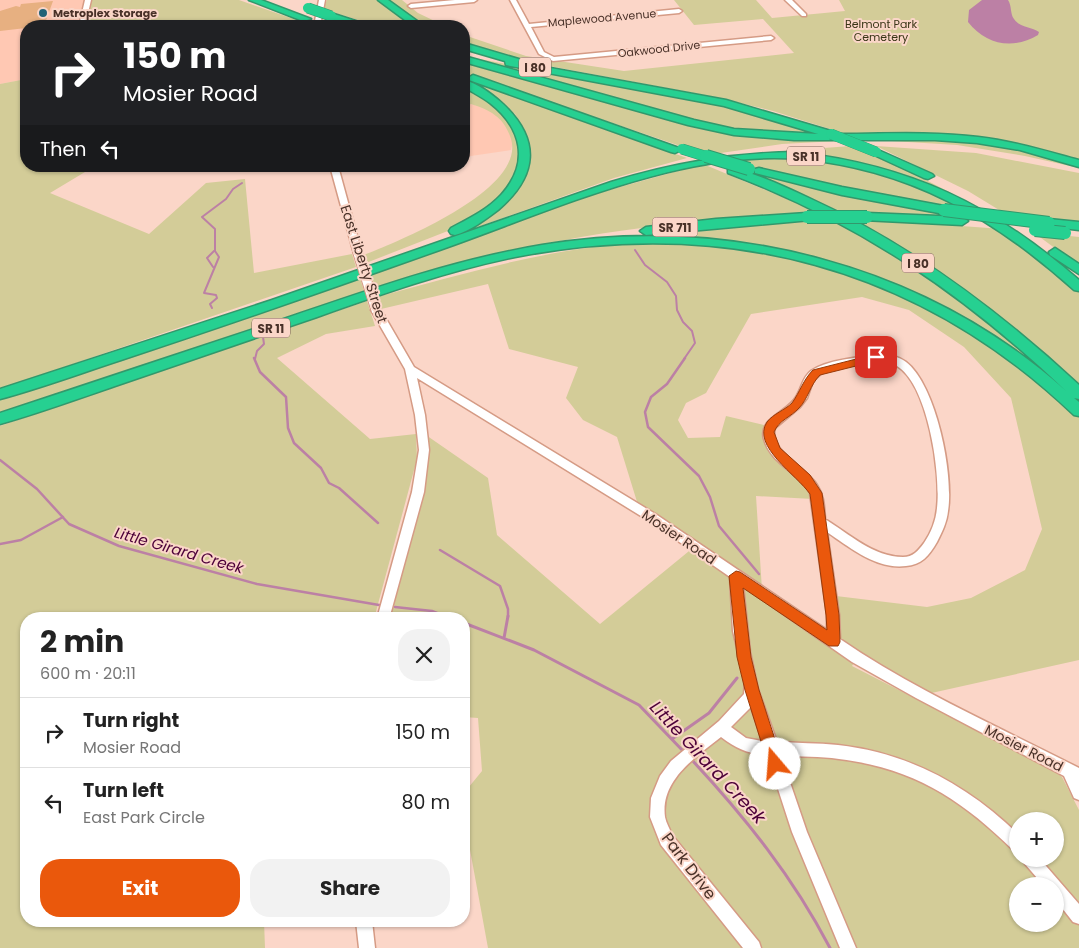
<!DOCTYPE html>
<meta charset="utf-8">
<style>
:root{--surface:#fff;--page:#f2f2f2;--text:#222;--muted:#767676;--line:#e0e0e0;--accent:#ea580c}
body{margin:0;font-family:Poppins,sans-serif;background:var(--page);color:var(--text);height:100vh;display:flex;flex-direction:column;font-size:19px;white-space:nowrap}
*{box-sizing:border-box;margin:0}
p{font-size:16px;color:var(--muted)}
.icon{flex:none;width:28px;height:28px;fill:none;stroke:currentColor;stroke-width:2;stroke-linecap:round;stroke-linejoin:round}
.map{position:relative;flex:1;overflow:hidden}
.sheet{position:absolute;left:20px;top:612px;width:450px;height:315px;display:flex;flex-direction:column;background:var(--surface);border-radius:20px;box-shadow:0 1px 4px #0004}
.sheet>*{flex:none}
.top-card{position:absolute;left:20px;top:20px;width:450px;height:152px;border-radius:20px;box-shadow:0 1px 4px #0004;background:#202124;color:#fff;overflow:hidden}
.controls{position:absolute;left:1009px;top:812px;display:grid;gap:10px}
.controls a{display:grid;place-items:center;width:55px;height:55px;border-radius:50%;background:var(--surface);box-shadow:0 1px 4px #0004;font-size:25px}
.pin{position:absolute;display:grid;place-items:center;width:42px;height:42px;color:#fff;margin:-21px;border-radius:10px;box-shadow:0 2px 8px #0006}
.me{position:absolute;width:55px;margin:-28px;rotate:342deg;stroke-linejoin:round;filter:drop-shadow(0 0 4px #0008)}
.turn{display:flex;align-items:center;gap:18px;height:105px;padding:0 20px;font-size:22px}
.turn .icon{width:65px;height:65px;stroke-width:2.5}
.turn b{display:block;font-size:35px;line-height:42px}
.then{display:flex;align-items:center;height:48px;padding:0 20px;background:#0003;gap:10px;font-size:19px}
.round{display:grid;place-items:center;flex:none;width:52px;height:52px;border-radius:20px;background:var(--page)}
.head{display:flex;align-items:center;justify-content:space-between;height:85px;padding:0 20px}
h1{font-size:30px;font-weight:700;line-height:38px}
.primary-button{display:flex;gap:10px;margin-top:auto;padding:10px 20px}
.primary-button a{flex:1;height:58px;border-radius:20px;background:var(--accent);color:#fff;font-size:20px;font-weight:700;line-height:58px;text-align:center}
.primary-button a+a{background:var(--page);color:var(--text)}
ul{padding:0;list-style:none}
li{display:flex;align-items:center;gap:15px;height:70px;padding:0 20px;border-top:1px solid var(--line)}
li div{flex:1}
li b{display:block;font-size:19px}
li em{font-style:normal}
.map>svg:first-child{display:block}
.built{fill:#ffc8b3}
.green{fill:#d3cc98;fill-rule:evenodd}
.water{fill:#bc80a5}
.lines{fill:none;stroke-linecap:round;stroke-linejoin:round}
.stream-far2{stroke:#bc80a5;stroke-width:2}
.stream-far1{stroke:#bc80a5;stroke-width:2.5}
.stream{stroke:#bc80a5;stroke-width:3}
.building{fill:#e7b081}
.minor-casing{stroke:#d59b85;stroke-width:3}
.highway-casing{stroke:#32986c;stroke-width:3}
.minor{fill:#fff;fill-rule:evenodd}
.highway{fill:#26d091;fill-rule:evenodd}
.minor-bridge-casing{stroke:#d59b85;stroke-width:11;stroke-linecap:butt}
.highway-bridge-far1-casing{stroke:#32986c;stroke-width:11;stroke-linecap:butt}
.highway-bridge-casing{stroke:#32986c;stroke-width:14;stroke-linecap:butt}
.minor-bridge{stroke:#fff;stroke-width:9}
.highway-bridge-far1{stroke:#26d091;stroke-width:10}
.highway-bridge{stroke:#26d091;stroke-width:12}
.route{fill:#ea580c;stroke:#983908}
.poi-dot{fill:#216377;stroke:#fbd6c8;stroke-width:2}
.labels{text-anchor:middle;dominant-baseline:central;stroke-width:4;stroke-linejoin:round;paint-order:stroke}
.far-poi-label{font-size:11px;font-weight:bold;fill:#493128;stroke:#fbd6c8;text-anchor:start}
.far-street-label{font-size:11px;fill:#493128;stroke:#fbd6c8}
.far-park-label{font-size:11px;fill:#393516;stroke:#fbd6c8}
.shield{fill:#fbd6c8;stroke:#7e6258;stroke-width:1}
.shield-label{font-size:12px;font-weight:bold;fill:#493128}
.street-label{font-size:14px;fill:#493128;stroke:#fbd6c8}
.water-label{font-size:15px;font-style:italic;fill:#4c0139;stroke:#fbd6c8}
.near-street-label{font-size:16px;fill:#493128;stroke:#fbd6c8}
.near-water-label{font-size:18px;font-style:italic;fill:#4c0139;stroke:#fbd6c8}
</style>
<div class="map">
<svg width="1079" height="948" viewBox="0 0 1079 948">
<rect width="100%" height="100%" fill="#fbd6c8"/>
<path class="built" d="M0,0H84L77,26H26V79L0,84Z
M471,104L489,109L506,124L513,142L511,150L464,157V108Z"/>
<path class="green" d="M91,0H239L314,26L284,24L227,26V24L195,26H84Z
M327,0H377L415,26H377L323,9Z
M386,0H402L418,13L445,26H423Z
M674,0H756L772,18L845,11L839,0H1079V162L1014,143L981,138L849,135L773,111L720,98L533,63L464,45V35L526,56L624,71L794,53L763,19L694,25Z
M464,56L727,106L823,135L756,133L703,124Z
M464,61L700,127L838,141L782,144L707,155L464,73Z
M26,79V166H95L50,193L149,234L206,183L245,179L254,273L352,254L356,267L0,389V84Z
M464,79L687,158L614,178L450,237L489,214L528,162V138L515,114L491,95L464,81Z
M464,85L487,97L518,130L521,166L511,183L494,202L458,227L366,263L364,255C399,241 531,188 510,136C503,117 490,110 471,104L464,108Z
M859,139H935L1001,145L1079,165V168L1025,156L957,145Z
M851,146L895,164L953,194C938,193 906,175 889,170C845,157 801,153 756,153Z
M876,146L976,153L1079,173V224L1009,216L968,191Z
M784,156L876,170L975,212C892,200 807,183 726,161Z
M703,164L823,214C742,219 661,223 581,237C511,250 443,271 375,290L370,274L584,197Z
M748,170L804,185L973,219L838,214L750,176Z
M815,221H839L874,241L974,308L1045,369L1079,403C1039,374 1000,341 959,316C862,259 751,240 641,237L681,231Z
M854,221L907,222L1002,229L1079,292V388L1039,349L969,293Z
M1033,232L1079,237V266Z
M642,242L735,247L798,259L854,275L965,326L1050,388L1079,416V660L927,694L837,641L836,596L927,607L971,598L1025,570L1042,529L1011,398L964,347L909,310L862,297L751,314L706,393L686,403L678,420L688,438L720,437L726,416L764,425C760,452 782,458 797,476C804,482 808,492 813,499L756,496L762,590L638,505L617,437L583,420L566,398L578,367L509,349L488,284L381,309L377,297C465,273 551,248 642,242Z
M360,278L365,294L0,416V398Z
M367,301L375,326L326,334L277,358L370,439L416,434L417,459L374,619H26V921H264L265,948H0V426Z
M423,433L488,478L497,535L600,624L694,547L857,658L852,666L1053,769L1062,777L1079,810V948H488L464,817V793L482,771L478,718L464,717V619H383L405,542ZM1018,821H1055V859H1018ZM1018,886H1055V924H1018Z"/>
<path class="water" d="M982,0H1008C1012,6 1010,14 1014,19C1019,27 1032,27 1039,32L1038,35C1013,50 986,45 968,22L969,10Z"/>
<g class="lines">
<path class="stream-far2" d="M635,250L645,265L667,282L676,296L677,310L683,322L692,331L695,343L684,359
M213,267L207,258L215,250
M212,308L210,304L217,298L216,295L204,293L219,257L215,251V229L202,217L226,199L233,189L242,183
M255,359L257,351L264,344L263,337"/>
<path class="stream-far1" d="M254,358L260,372L286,397L288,428L294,443L321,468L329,483L339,488L378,523
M685,358L667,384L651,397L645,412L648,427L699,476L710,497L719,526L759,574
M0,460L37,489L69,524L119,546L257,584L379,605
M0,544L21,540L63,517
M440,550L500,586L508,609V617
M395,607L432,611L447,617"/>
<path class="stream" d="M444,616L451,619
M464,623L534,650L639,705L684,752
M504,638L508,616
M672,739L709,713L737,678
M691,759C745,817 793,877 830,948"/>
</g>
<path class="building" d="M53,1L44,26H26V28L0,31V11L16,6L20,7L21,4Z"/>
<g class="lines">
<g class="minor-casing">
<path id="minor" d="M85,0H91L85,26H79Z
M319,0H325L320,26H314Z
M455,0H477L474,2L411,8L408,6L411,4Z
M510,0H516L529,24L679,9L682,11L679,13L531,27L544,52L554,57L771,36L774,38L771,40L553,61L539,54Z
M785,0H792L806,14V16H802Z
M330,166H338L361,250L360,252L357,253L353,250Z
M376,307L381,310L414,367L657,515L827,630V615L810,493C799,473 770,463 764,439C758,418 788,412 796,397C802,388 802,378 811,371C821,364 835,361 847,359C865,356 889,349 906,362C936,385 954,474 948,511C947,522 942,532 937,542C929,556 921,565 906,566C877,570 849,547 827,532L839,615L840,639C914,690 999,727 1079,768V800L1074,798L1064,776L916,698L852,662L743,586L750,652L758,689L777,742C797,743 818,743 838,745C909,753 967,785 1018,834V852L1013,850C961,799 913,768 839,759C820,756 801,757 781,756L807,832L856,948H840L792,832L767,755C746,753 737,749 721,737C696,757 660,780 665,817C666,823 670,829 672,835L759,942L761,948H743L661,845L650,817L651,798L660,776L671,761L719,721L744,694L745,681L733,631L730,577L649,521L417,378L425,415L429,450L424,492L389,619H377L412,492L419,450L415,415L405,369L371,310ZM875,362C883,361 890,361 897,366C928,385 941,473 937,508C936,520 931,533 924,543C918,551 913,557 903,557C874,557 849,534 825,519C824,507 824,495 817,485C806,467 768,451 775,428L800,407L807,398L813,381L822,373L838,367ZM751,707L762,741L746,738L731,727Z
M1022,859H1040L1079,904V924L1073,922L1055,899V886H1044L1025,864Z
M356,921H372L375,948H359Z"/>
</g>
<g class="highway-casing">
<path id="highway" d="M249,0H261L311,19L303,21Z
M378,0H388L424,26H413Z
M331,13L365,24L367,26H354L328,18L326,16Z
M464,43L522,60L523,63L726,100L831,131L832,134C880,134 930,131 978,137C1013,141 1045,151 1079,160V167L1020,150L977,143L935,140H794L734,135L688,125L464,62V56L694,120L734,129L818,134L724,106L506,65L505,61L464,49Z
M473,75L679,148L681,150L675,153L671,152L469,80L468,78Z
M464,80C477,83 493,95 503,104C541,140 538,176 498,210C486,219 470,231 455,235L451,234L449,231L451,228C468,219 487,210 501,195C530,163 522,128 490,103C482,97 472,92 464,87Z
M876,149L932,174L934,176L928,179L924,178L872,154L870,152Z
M796,152C912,166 991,204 1079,280V291L1074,290C994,218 908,168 798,159C683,150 555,209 448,247C339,286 230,324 121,360C81,373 41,388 0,399V389L272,300L611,182C674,163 730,153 796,152Z
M732,168C758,174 785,187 809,198C910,244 998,310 1079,385V399L1074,398L1079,402V416L1074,415C918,266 725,216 515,257C447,271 382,294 317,317C249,340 182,363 115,386C77,399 39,413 0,424V413C92,383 183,352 275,322C363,292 451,260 542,245C728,214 926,265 1066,391C963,293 861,224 728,173V169Z
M759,168L842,187L944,206L950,210L944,214L842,195L755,173V169Z
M807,213L813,217L811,220L646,235L640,231L646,227L716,219Z
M867,213L962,217L968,221L962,225L863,220L861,217Z
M1049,219L1079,222V230L1045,226L1043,223L1045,220Z
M1055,248L1079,264V274L1050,255L1049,252Z"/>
</g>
<use href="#minor" class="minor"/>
<use href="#highway" class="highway"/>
<g class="minor-bridge-casing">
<path id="minor-bridge" d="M357,250L376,310"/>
</g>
<g class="highway-bridge-far1-casing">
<path id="highway-bridge-far1" d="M308,8L331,16
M831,134L876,152
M682,149L711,158"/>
</g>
<g class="highway-bridge-casing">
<path id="highway-bridge" d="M706,156L749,169
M944,210L1049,223
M807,217H867
M1035,230L1065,233"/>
</g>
<use href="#minor-bridge" class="minor-bridge"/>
<use href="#highway-bridge-far1" class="highway-bridge-far1"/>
<use href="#highway-bridge" class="highway-bridge"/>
</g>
<path class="route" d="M876,354L881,357L880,360L820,375C810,385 808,399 799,408C791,417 779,420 774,432L780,448L810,475L822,493L839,615L840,642L838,646H829L743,588L751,657L759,690L783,764L780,769L775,771L770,769L768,764L745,690L737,657L729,576L736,571L740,572L827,630L826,615L810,494C797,475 751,446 767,422C773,414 785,410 792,403C800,392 803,380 813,370Z"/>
<circle class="poi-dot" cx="43" cy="13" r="5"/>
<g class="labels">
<g class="far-poi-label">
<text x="53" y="13">Metroplex Storage</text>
</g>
<g class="far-street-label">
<text transform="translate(602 18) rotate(-5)">Maplewood Avenue</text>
<text transform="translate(659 49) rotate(-6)">Oakwood Drive</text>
</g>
<g class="far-park-label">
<text x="881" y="24">Belmont Park<tspan x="881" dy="13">Cemetery</tspan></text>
</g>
<g class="shield">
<rect x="519" y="57.5" width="32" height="19" rx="4"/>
<rect x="787" y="146.5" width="38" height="19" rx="4"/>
<rect x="652.5" y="217.5" width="45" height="19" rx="4"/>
<rect x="902" y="253.5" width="32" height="19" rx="4"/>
<rect x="252" y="318.5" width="38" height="19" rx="4"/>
</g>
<g class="shield-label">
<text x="535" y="67">I 80</text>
<text x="806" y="156">SR 11</text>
<text x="675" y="227">SR 711</text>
<text x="918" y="263">I 80</text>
<text x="271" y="328">SR 11</text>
</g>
<g class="street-label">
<text transform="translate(364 264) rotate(72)">East Liberty Street</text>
<text transform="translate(679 537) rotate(34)">Mosier Road</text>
<text transform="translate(1024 748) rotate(27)">Mosier Road</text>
</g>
<g class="water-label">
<text transform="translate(179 550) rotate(16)">Little Girard Creek</text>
</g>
<g class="near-street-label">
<text transform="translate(689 866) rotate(53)">Park Drive</text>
</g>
<g class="near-water-label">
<text transform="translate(708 762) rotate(47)">Little Girard Creek</text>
</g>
</g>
</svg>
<div class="controls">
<a>+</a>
<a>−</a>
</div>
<div class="pin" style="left:876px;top:357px;background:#d93025"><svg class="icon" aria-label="arrive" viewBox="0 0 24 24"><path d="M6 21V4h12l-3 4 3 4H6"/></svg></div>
<svg class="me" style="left:775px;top:764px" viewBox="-20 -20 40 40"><circle r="19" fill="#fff"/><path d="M0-13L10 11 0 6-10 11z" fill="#ea580c"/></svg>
<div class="top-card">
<div class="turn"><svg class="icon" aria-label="right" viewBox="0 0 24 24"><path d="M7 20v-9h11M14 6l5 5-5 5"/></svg><div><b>150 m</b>Mosier Road</div></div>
<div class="then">Then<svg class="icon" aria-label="left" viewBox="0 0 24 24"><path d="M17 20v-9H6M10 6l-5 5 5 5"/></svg></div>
</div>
<section class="sheet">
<div class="head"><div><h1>2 min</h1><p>600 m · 20:11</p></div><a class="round"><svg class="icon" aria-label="close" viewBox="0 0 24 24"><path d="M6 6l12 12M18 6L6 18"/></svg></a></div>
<ul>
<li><svg class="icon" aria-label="right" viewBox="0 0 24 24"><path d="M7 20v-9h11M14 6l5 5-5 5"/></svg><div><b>Turn right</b><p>Mosier Road</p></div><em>150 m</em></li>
<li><svg class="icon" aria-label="left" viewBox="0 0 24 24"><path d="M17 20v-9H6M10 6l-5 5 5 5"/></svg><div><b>Turn left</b><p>East Park Circle</p></div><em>80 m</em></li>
</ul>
<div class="primary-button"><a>Exit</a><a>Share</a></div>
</section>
</div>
